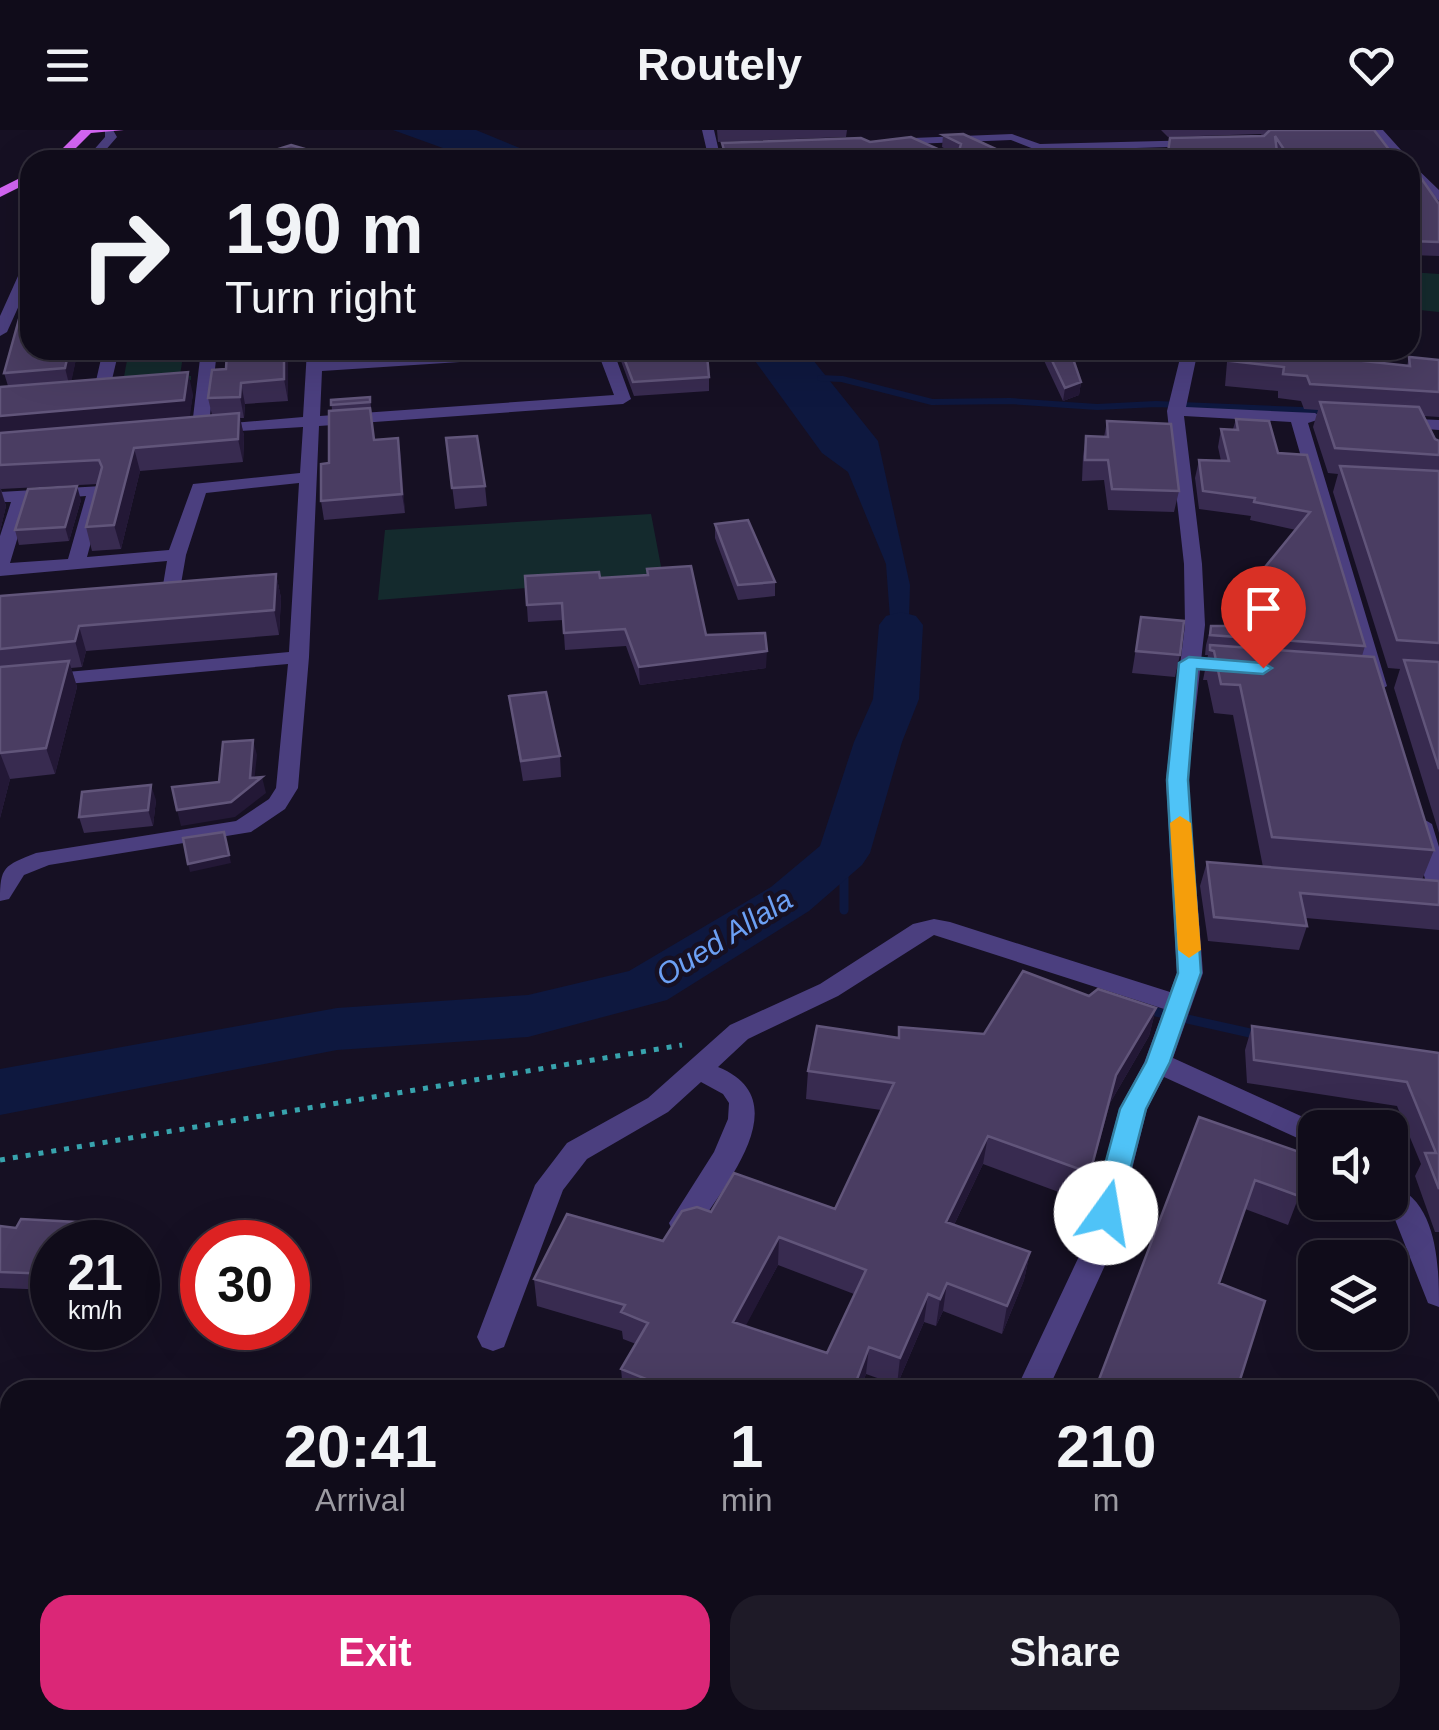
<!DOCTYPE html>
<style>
:root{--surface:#100c1a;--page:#1e1a27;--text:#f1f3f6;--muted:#9c9ba2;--line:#302c39;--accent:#db2777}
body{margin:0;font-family:Arial,sans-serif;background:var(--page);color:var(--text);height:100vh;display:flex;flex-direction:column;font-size:38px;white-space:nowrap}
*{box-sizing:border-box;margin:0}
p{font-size:32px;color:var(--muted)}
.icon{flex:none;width:55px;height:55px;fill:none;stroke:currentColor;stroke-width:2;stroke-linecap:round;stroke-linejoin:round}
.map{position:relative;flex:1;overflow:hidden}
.panel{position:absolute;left:0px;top:1250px;width:1440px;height:350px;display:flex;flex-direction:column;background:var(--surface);border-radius:30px 30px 0 0;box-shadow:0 10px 40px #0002,0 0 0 2px var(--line)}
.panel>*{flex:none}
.hud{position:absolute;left:20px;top:20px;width:1400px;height:210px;border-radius:30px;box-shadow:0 10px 40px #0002,0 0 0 2px var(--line);background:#100c1a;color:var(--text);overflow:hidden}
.controls{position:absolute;left:1298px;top:980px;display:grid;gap:20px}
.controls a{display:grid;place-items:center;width:110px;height:110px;border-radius:20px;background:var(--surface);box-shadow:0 10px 40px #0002,0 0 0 2px var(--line);font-size:50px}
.speed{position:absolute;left:30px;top:1090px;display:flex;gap:20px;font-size:50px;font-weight:700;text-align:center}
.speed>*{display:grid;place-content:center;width:130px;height:130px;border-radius:50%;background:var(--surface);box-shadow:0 10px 40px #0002,0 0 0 2px var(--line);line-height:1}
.speed small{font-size:25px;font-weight:400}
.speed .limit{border:15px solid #d22;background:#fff;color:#111}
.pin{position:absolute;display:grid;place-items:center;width:85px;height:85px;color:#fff;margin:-102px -42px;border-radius:50% 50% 50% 0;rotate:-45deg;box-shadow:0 0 10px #0007}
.pin .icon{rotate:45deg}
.me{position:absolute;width:110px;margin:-55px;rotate:13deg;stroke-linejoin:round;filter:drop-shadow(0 0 8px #0008)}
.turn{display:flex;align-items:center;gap:35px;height:210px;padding:0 40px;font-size:45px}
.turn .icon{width:130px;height:130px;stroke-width:2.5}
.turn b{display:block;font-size:70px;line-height:85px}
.eta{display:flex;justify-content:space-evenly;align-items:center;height:170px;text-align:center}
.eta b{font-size:60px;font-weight:600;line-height:70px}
.action{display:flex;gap:20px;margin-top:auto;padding:20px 40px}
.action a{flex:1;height:115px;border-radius:30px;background:var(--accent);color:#fff;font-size:40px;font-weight:600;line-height:115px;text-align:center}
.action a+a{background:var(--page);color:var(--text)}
header{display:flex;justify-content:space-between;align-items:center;height:130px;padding:0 40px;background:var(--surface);font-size:45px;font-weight:600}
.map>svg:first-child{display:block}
.green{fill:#142a2d}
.water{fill:#0e183f}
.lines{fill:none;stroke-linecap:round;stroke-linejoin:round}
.stream-far1{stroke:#0e183f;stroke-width:6}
.stream{stroke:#0e183f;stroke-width:9}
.river{fill:#0e183f;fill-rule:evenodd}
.path{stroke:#38a3ad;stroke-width:5;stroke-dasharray:5 8;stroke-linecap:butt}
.street{fill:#4b3f7f;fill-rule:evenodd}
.primary{fill:#d365f3;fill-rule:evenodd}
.wall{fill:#382b50;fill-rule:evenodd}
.shaded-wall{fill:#231836}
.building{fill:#4a3d62;stroke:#61557a;stroke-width:2.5;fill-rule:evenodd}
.route{fill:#4fc3f7;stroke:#337fa1;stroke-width:2.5}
.slow{fill:#f59e0b}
.labels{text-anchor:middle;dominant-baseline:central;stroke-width:9;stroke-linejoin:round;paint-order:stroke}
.water-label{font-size:30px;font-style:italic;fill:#6ca0f4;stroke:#161023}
</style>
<header><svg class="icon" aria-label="menu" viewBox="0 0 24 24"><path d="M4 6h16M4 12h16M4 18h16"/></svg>Routely<svg class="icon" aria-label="heart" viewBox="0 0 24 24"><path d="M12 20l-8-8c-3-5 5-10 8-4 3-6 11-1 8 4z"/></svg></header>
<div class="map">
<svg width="1439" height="1600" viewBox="0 0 1439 1600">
<rect width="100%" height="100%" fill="#161023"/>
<path class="green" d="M1410,142L1439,144V182L1410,179Z
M129,220H184L180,245L191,246V250L122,257Z
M651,384L663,447L378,470L385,400Z"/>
<path class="water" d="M393,0H476L549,30H476Z
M747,220H805L878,311L910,455L907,555L896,569L886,434L848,342L822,323Z"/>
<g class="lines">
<path class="stream-far1" d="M820,248L842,249L932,272L1010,271L1097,277L1156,274L1326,281"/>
<path class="stream" d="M844,723V780
M1147,880L1259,905"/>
<path class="river" d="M901,482L916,486L923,495L919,569L902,612L870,723L862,735L809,781L667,870L528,907L337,920L0,985V939L337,878L528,865L629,841L771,757L820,716L854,612L873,569L879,495L886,486Z"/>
<path class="path" d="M0,1030L682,915"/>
<path class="street" d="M105,0H113L117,7L97,30H85L105,7Z
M702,0H714L721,30H709Z
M1371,0H1383L1410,30H1398Z
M1012,4L1040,14L1201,10L1207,13L1201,16L1039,21L1011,10L888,15L882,12L888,9Z
M217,18L263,30L217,26L154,30Z
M306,18L354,26L360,30C347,30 275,29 270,26Z
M1410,32L1439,60V71L1410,43Z
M30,131V151L7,202L0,206V186L23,135Z
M103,220H119L110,258L124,259V265L101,269L93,264Z
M201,220H217L209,295L303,287L307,220H323L322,232L498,220H574L566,225L322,241L320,286L614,265L597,220H613L631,269L623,274L319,296L309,527L298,658L285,679L251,702L49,735L24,745L9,769L0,771C0,736 4,736 36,723L236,691L269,669L276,658L288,534L0,560V548L289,522L299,353L206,363L186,425L178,471H164L161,467L167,431L0,446V406L11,372H0V362L102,356L105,360L87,427L169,420L193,354L300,343L303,297L175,305V299L192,296ZM86,366L68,429L10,433L29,370Z
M1182,220H1198L1186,277L1315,283L1323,288L1308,293L1387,556L1377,562L1367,556L1291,292L1184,286L1202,434L1205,495L1188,649L1203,843L1173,928L1325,997L1315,998V1016L1164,947L1147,979L1112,1120L1048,1260H1016L1082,1120L1119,979L1144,933L1164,879L934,805L838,866L748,909L718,937C799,970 725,1054 695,1102L684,1105L673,1102L669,1093L714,1022L728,989L729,973L723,964L701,952L668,982L587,1029L563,1060L504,1217L493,1221L482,1217L477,1207L535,1055L567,1013L648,968L730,895L820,854L913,794L934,789L950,792L1170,862L1177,843L1166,649L1185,495L1184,434L1167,281Z
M1395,288L1439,290V300L1389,296V290Z
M1420,687L1432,694L1439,717V763L1427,755L1408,694Z
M1390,1054C1438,1070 1439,1136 1439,1177L1428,1173L1394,1087L1379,1072H1390Z
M867,1590H905L901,1600H863Z"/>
<path class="primary" d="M81,0H124L91,3L64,30H51Z
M30,43V52L0,67V58Z"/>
</g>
<path class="wall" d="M717,0H847L846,7L718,12Z
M1161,0H1374L1397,30H1280L1261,4L1168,7Z
M943,5L1000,21L1016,30H723L722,25V13L870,12L949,21L942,17Z
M1410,47L1439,74V126L1410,125Z
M78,220L71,251L193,264L189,287L212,285L208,268L226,239L227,220H288V271L245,274L244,288H240L244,306L243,332L140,341L121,419L92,421L86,397L98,354L1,359L6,376L0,401V257L8,256L4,243Z
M621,220L709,247V261L634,266L621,231Z
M1039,220H1070L1081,252L1079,265L1063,271Z
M1228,220H1317V226L1407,236L1409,227L1439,230V287L1424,286L1435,309L1439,311V703L1394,558L1400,539L1388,538L1333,362L1338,344L1328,343L1313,297L1318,280L1304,279L1301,271L1278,268V261L1225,256Z
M370,267L374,309L398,308L405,383L324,390L321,371L329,333L332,280L331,270Z
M1236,289L1278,323L1307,325L1365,516L1362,526L1434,720L1422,750L1439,751V800L1306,788L1307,796L1299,820L1208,811L1200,756L1207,732L1263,737L1233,585L1214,583L1207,550H1203L1208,525H1205L1206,515L1211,496H1240L1238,483L1243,464L1296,400L1250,390L1251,386L1199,379L1195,348L1199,330L1221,331L1218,317L1221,299H1233Z
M1107,291L1179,361L1174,382L1108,380L1104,350L1082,351L1083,326L1086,306L1104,307Z
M446,308L485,356L487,376L455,379Z
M81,370L69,411L19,415L15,400Z
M715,394L775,452V466L738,470L715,408Z
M276,444L281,468L279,505L86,521L82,537L71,538L77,557L55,644L10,649L0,688V466Z
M525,446L600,448L766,538L640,555L626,516L565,520L563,490L528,492Z
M1141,487L1180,525L1175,547L1132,543Z
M509,566L560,626L561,647L523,651Z
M156,670L153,696L84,703L79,687Z
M1089,866L1156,878L1149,906L1110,973L1083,1071L983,1034L954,1095L1030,1122L1024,1150L1002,1204L943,1181L936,1196L924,1192L897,1255L866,1244L860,1260H623L621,1239L636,1214L623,1209L622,1201L537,1176L534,1149L663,1111L711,1082L835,1079L881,980L806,969L808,941L898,907L899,897L984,904ZM778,1135L854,1164L827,1223L745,1196Z
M1252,896L1439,923V1102H1435L1415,1046L1421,1034L1397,976L1247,953L1245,920Z
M1199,987L1299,1066L1288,1095L1245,1079L1095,1260Z
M76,1092L83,1109L82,1112H52V1160L0,1158V1096L16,1098Z
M756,1590H848L843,1600H766L755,1595Z"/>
<path class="shaded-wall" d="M69,220H78L70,258L65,238Z
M284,220H288V271L284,249Z
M188,242L193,264L189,293L0,309V286Z
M1081,252L1079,265L1063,271L1065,258Z
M241,253L245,274L244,288L240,267Z
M239,283L244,306L243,332L238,309Z
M398,308L401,326L405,383L402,364Z
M134,318L140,341L121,419L114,395Z
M77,356L81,370L69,411L65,397Z
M0,358L6,376L0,401Z
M276,444L281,468L279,505L274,480Z
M79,496L86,521L82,537L75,511Z
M767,521L766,538L640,555L639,537Z
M69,531L77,557L55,644L46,618Z
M253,610L257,625L254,653L262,647L266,663L235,687L181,696L177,680L250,648Z
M0,623L10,649L0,688Z
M151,655L156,670L153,696L148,680Z
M224,702L231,733L190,742L188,734Z
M1156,878L1149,906L1110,973L1083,1071L1116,945Z
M988,1006L983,1034L942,1120L946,1092Z
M76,1092L83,1109L82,1112H67Z
M779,1107L778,1135L733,1220V1192Z
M1030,1122L1024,1150L1002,1204L1007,1176Z
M947,1153L943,1181L936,1196L940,1169Z
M928,1164L924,1192L897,1255L900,1228Z
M869,1217L866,1244L860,1260H853Z
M840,1590H848L843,1600H836Z"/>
<path class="building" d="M1270,0H1374L1397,30H1291L1275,6L1278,30H1167L1170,8L1264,6Z
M963,4L1000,21H1016V30H727L722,13L861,8L870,12L911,7L942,21H959L961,14L943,5Z
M291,15L308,20L306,30H243Z
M1410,47L1421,48L1439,74V112L1410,111Z
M28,176H30V220H69L65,238L4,243L21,182Z
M227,220H284V249L241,253L240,267L208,268L212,240L226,239Z
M621,220H647L649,228L707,225L709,247L633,252Z
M1047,220H1070L1081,252L1065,258Z
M1231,220H1317V226L1410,236L1409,227L1439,230V262L1310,254L1307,246L1283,244L1284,237L1230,231Z
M188,242L184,270L0,286V257Z
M370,267V272L331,275V270Z
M1320,272L1419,277L1435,309L1439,311V325L1335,318Z
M370,278L374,310L398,308L402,364L321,371V334L329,333V281Z
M239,283L238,309L134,318L114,395L86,397L102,337L99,330L0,335V303Z
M1236,289L1269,291L1278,323L1307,325L1365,516L1210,505L1211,496H1249L1243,464L1310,382L1254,372L1255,368L1203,361L1199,330L1229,331L1221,299L1238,300Z
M1107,291L1171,294L1179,361L1112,359L1108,330H1085L1086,306L1108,307Z
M477,306L485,356L452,358L446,308Z
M1340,336L1439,341V513L1397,510Z
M77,356L65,397L15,400L28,359Z
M748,390L775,452L738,455L715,394Z
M691,436L706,505L765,503L767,521L639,537L625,499L564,503L562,473L527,475L525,446L599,442L600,448L648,445L647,439Z
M276,444L274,480L79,496L75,511L0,519V466Z
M1141,487L1184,491L1180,525L1136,521Z
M1210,515L1374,527L1434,720L1272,707L1240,555L1221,554L1214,521L1210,520Z
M1404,530L1439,532V639Z
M69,531L46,618L0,623V537Z
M546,562L560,626L521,631L509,566Z
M253,610L250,648L262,647L231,672L177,680L172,657L219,652L223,612Z
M151,655L148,680L79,687L82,662Z
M224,702L229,725L188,734L183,708Z
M1207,732L1439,751V775L1300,763L1307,796L1214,787Z
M1023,841L1089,866L1098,859L1156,878L1116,945L1090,1043L988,1006L946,1092L1030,1122L1007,1176L947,1153L940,1169L928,1164L900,1228L869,1217L853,1260H673L621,1239L648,1193L621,1182L625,1175L534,1149L567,1084L663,1111L682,1081L697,1077L711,1082L734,1043L835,1079L894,953L808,941L817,896L899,908V897L984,904ZM779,1107L866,1140L827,1223L733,1192Z
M1252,896L1439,923V1059L1425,1023H1436L1407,952L1254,930Z
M1199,987L1311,1026L1299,1066L1255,1050L1219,1153L1265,1171L1238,1256L1244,1258L1243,1260H1095Z
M21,1089L76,1092L67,1112H52V1144L0,1142V1096L16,1098Z
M798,1590H840L836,1600H820Z
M906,1590H1037L1036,1600H902Z"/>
<path class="route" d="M1189,527L1263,533L1272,538L1263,544L1197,539L1188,650L1201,843L1170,932L1146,979L1119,1083L1115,1090L1106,1094L1096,1090L1092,1083L1120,979L1146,932L1178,843L1167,650L1179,533Z"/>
<path class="slow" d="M1180,686L1191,693L1201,820L1189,828L1178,820L1170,693Z"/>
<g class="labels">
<g class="water-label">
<text transform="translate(724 807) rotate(-32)">Oued Allala</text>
</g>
</g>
</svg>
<div class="controls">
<a><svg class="icon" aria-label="sound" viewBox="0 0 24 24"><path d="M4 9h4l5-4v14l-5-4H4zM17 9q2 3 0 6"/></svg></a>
<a><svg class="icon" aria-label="layers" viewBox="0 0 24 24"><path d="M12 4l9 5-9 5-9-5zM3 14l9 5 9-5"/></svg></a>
</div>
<div class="speed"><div>21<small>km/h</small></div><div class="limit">30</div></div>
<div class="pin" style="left:1263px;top:538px;background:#d93025"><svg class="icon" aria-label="arrive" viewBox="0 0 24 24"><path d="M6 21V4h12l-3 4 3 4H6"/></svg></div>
<svg class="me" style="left:1106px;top:1083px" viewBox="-20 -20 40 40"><circle r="19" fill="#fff"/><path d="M0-13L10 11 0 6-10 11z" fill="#4fc3f7"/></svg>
<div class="hud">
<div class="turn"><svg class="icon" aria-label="right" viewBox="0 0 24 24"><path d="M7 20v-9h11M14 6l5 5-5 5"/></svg><div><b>190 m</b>Turn right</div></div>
</div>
<section class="panel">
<div class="eta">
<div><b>20:41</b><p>Arrival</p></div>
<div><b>1</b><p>min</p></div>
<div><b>210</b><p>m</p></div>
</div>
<div class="action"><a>Exit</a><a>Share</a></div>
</section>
</div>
